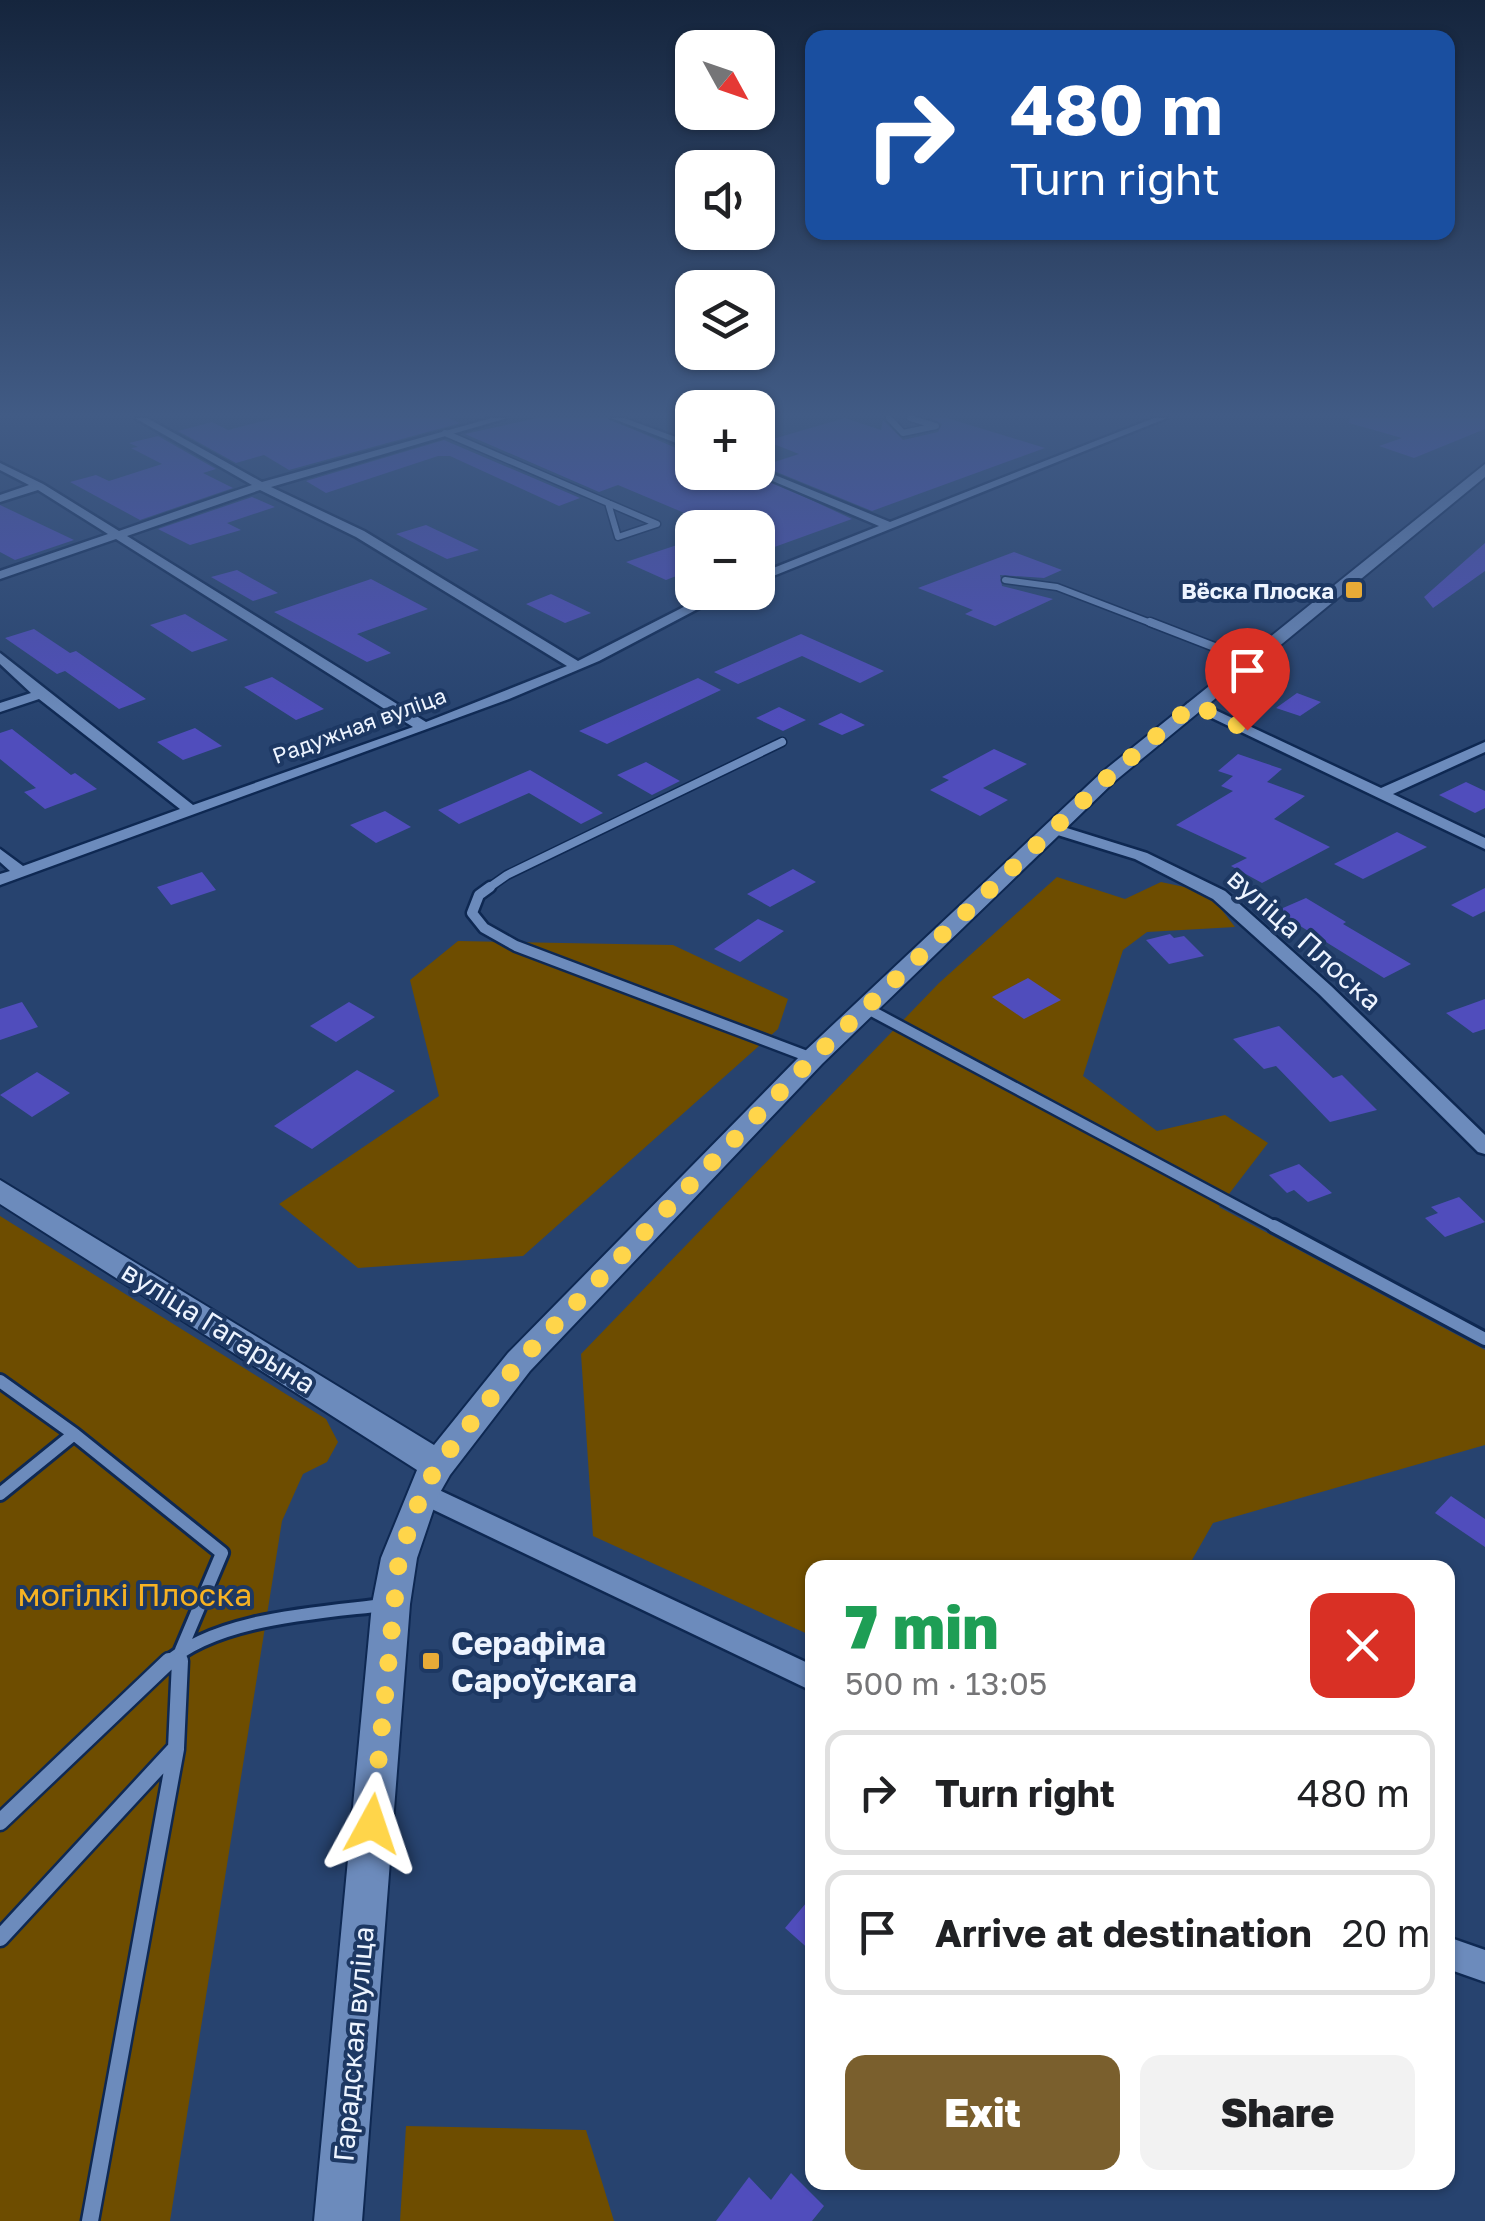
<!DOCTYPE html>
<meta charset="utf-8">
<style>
:root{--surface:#fff;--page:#f2f2f2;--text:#202124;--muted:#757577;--line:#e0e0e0;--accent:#7a5f2d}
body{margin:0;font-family:"Golos Text",sans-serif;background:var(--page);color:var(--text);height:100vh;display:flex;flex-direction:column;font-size:38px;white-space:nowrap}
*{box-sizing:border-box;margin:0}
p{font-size:32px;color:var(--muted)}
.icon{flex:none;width:55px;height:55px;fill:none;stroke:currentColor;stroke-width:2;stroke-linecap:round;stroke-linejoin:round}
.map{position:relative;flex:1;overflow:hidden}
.details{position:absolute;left:805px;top:1560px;width:650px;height:630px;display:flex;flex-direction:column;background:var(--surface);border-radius:20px;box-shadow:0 2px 8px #0004}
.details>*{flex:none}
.top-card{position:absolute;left:805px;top:30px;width:650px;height:210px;border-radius:20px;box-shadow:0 2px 8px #0004;background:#1a4fa0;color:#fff;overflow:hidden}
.needle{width:65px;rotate:130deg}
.controls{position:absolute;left:675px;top:30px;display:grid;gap:20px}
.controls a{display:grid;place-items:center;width:100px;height:100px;border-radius:20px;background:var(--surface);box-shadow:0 2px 8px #0004;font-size:50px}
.pin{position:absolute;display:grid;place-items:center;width:85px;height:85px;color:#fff;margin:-102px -42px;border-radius:50% 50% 50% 0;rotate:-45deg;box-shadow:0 0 10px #0007}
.pin .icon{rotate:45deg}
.me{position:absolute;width:110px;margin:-55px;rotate:5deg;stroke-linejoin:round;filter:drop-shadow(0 0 8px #0008)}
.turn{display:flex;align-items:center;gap:35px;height:210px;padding:0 40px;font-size:45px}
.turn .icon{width:130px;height:130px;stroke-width:2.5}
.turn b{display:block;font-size:70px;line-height:85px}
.round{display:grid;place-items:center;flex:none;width:105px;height:105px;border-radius:20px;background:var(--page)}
.overview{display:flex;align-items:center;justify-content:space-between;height:170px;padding:0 40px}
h1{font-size:60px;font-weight:800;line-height:75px;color:#1e9e55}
.button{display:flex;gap:20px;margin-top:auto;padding:20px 40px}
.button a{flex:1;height:115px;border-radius:20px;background:var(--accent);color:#fff;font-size:40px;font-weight:800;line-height:115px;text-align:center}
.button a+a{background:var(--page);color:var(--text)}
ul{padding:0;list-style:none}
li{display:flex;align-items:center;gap:30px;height:125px;margin:0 20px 15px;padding:0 20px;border:5px solid var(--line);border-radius:20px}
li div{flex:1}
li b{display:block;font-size:38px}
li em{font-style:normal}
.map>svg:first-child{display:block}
.green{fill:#6e4d00}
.building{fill:#504dbc}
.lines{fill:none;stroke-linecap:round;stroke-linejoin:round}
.lane-far4-casing{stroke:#0e2852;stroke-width:9}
.lane-far3-casing{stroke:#0e2852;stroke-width:11}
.lane-far2-casing{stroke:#0e2852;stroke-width:15}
.lane-far1-casing{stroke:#0e2852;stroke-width:18}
.lane-casing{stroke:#0e2852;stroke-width:21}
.street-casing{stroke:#0e2852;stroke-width:5}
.secondary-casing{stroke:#0e2852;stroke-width:4}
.lane-far4{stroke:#6c8bbc;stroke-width:6}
.lane-far3{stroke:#6c8bbc;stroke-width:8}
.lane-far2{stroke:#6c8bbc;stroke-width:10}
.lane-far1{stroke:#6c8bbc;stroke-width:12}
.lane{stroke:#6c8bbc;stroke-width:16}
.street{fill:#6c8bbc;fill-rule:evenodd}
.secondary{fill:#6c8bbc;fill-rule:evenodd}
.route{stroke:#ffd54a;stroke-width:18;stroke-dasharray:0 32.4}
.poi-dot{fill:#e8ab37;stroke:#1d3863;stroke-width:4}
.labels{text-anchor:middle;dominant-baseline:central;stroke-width:8;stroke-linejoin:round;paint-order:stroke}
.far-poi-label{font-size:22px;font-weight:bold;fill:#edf4ff;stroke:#1d3863;text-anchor:end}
.far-street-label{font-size:22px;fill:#edf4ff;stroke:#1d3863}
.street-label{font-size:28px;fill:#edf4ff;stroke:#1d3863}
.near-park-label{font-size:32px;fill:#f6b223;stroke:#1d3863}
.near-poi-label{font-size:32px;font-weight:bold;fill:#edf4ff;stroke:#1d3863;text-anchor:start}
</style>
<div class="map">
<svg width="1485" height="2221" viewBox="0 0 1485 2221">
<rect width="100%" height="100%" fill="#27436f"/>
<path class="green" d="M1057,877L1125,899L1161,882L1208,892L1235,927L1147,932L1123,950L1083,1076L1157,1131L1225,1115L1268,1143L1219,1207L1485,1350V1445L1213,1523L1188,1567L812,1568V1636L593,1536L581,1354L939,983Z
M458,941L673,945L788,999L778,1029L523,1256L358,1268L279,1204L439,1096L410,980Z
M0,1216L326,1419L338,1442L327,1462L303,1474L282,1521L170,2221H0Z
M406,2126L586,2130L614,2221H400Z"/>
<path class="building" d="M275,418H448L460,423L289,470L264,455L236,463L178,431L212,422L228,430Z
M537,418H607L692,455V472H751L852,519L758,553V519L720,528L618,485L599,492L465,434Z
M845,418L881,430L883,420L903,440L938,432L942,424L932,418H947L1045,448L872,511L762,466L799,454L766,441Z
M1350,418H1485V429L1414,458L1379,446L1402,438L1349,423Z
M158,436L216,469L203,473L233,488L140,520L70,482L96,475L109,481L162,464L131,448L138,447L129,443Z
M444,440L580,498L559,506L450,456H438L326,493L306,481Z
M252,497L275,507L227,523L241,530L190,545L158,529Z
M0,505L74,540L15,560L0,552Z
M426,525L479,550L447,559L396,534Z
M692,540V570L666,580L626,562Z
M1485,543V571L1433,608L1424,597Z
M1014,552L1062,570L1044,578L1000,575L1002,586L1053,599L995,626L965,614L973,610L918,588Z
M237,570L278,593L253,601L211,577Z
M371,579L428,609L357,634L391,653L367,662L274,612Z
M551,594L591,613L565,623L526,604Z
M185,614L228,640L192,652L150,625Z
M34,629L70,653L76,651L146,699L119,709L65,671L57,674L5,638Z
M801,634L884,671L860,683L802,656L738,684L714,672Z
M272,677L324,709L296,720L244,687Z
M698,678L721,690L607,744L579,731Z
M1297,693L1321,702L1300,716L1276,708Z
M779,707L806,720L783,731L756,718Z
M841,713L865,725L842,735L818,724Z
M195,728L222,746L183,760L157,742Z
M12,729L71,775L75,773L97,789L45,809L24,792L36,788L0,759V733Z
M994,749L1027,764L983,788L1008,800L980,816L930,790L949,780L942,777Z
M1238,754L1282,769L1267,782L1305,796L1274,819L1330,847L1262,883L1231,866L1247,858L1176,825L1233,791L1221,786L1233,776L1218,771Z
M646,762L680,781L652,795L617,775Z
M530,770L603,813L581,824L529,793L459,824L438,810Z
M1466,782L1485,791V808L1475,813L1439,795Z
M385,811L411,827L376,843L350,825Z
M1397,832L1427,847L1363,879L1334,864Z
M793,869L816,882L770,907L747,894Z
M202,872L216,890L171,905L157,887Z
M1485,888V911L1473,917L1451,905Z
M1306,898L1346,922L1343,924L1411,964L1384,978L1276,911Z
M758,919L784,931L740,962L714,949Z
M1170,934L1174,938L1184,936L1204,956L1169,964L1146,940Z
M1028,978L1061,1000L1024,1019L992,997Z
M1485,999V1029L1473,1033L1446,1013Z
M22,1002L38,1027L0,1040V1009Z
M349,1002L375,1017L336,1042L310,1026Z
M1279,1026L1333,1078L1342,1075L1377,1110L1330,1122L1276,1066L1264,1069L1233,1039Z
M357,1070L395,1091L312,1149L274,1126Z
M37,1072L70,1093L32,1117L0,1095Z
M1299,1164L1332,1193L1308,1202L1294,1190L1287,1193L1269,1175Z
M1459,1197L1485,1222L1445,1237L1425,1218L1438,1213L1431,1207Z
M1451,1496L1485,1519V1547L1435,1513Z
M812,1896V1952L785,1928Z
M791,2173L824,2206L812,2221H716L749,2177L771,2200Z"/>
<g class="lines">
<g class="lane-far4-casing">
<path id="lane-far4" d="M889,418L903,433L936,426L910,418
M445,433L657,524L618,537L608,503
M1005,580L1057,587L1156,625"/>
</g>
<g class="lane-far3-casing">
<path id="lane-far3" d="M1150,622L1248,660
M487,889L507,875L782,742"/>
</g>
<g class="lane-far2-casing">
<path id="lane-far2" d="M490,887L479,895L472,913L484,928L516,946L812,1058
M866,1008L1279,1229"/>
</g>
<g class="lane-far1-casing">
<path id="lane-far1" d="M1274,1226L1485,1339
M0,1381L74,1434
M0,1494L74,1434L222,1553L181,1650L180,1664
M166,1664C215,1618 319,1613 384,1605"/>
</g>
<g class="lane-casing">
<path id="lane" d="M0,1822L169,1661
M0,1938L176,1748L180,1661
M90,2221L176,1749"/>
</g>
<g class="street-casing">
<path id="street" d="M135,418H147L262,482L492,418H507L271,487L364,531L578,661L713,592H730L599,661L509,699L0,885V874L10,871L0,862V849L23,866L180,809L39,699L0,712V703L31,693L0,664V653L193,805L413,727L116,539L0,579V571L108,534L38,490L0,502V495L29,485L0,470V463L43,484L119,531L252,485ZM260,490L356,537L567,666L426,722L127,536Z
M611,418H624L692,443V449Z
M1154,418H1167L758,582V574L879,526L754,473L758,468L890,522Z
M1194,700L1381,788L1485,742V752L1393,794L1485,838V849L1189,707L1187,704Z
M1054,824L1147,853L1225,891L1331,986L1485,1135V1154L1478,1152L1319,994L1213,899L1135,859L1048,832V826Z
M422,1482L812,1665V1691L413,1500L409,1493L413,1486Z
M1448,1937L1485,1950V1982L1448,1969Z"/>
</g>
<g class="secondary-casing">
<path id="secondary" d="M1485,464V477L1115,781L822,1064L530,1371L450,1475L438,1496L417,1558L410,1604L362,2221H314L372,1604L381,1558L417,1470L0,1204V1180L434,1445L508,1353L804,1052L1101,773Z"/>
</g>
<use href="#lane-far4" class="lane-far4"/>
<use href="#lane-far3" class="lane-far3"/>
<use href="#lane-far2" class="lane-far2"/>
<use href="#lane-far1" class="lane-far1"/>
<use href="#lane" class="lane"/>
<use href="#street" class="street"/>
<use href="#secondary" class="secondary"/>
</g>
<linearGradient id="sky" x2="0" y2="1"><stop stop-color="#15253d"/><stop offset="0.57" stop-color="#415b85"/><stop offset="1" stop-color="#415b85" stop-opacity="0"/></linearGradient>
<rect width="1485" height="728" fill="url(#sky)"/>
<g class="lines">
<path class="route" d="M372,1824L399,1558L422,1493L438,1465L519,1362L813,1058L1108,777L1194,704L1247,730"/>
</g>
<g class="poi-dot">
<rect x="1344" y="580" width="20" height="20" rx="5"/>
<rect x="421" y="1651" width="20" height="20" rx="5"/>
</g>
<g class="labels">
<g class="far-poi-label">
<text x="1334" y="590">Вёска Плоска</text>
</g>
<g class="far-street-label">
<text transform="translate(359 725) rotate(-20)">Радужная вуліца</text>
</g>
<g class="street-label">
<text transform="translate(1305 939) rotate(42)">вуліца Плоска</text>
<text transform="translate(219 1327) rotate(32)">вуліца Гагарына</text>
<text transform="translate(353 2044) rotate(-85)">Гарадская вуліца</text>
</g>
<g class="near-park-label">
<text x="135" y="1594">могілкі Плоска</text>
</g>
<g class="near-poi-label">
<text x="451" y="1643">Серафіма<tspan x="451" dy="37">Сароўскага</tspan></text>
</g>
</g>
</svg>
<div class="controls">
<a><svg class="needle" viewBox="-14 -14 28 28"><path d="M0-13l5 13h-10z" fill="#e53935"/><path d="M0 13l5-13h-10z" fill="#757577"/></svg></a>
<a><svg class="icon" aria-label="sound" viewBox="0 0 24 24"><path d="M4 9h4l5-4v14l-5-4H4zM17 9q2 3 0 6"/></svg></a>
<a><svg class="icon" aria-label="layers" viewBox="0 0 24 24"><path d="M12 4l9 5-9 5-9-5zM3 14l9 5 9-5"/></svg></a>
<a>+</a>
<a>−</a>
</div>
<div class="pin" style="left:1247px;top:730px;background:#d93025"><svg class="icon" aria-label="arrive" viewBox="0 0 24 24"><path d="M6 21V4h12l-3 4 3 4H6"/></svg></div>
<svg class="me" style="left:372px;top:1824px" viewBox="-20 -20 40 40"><path d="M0-17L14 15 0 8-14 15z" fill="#ffd54a" stroke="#fff" stroke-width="4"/></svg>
<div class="top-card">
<div class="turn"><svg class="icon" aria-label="right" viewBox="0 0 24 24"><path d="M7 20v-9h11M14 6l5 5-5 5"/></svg><div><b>480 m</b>Turn right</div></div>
</div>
<section class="details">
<div class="overview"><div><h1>7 min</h1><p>500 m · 13:05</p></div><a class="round" style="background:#d93025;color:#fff"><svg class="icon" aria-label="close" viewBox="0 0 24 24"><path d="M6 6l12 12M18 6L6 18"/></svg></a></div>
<ul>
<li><svg class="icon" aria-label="right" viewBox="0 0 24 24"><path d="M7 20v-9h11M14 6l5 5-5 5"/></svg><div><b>Turn right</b></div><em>480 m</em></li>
<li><svg class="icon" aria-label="arrive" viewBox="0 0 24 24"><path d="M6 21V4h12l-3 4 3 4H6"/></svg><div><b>Arrive at destination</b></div><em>20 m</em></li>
</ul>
<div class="button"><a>Exit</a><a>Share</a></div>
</section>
</div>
